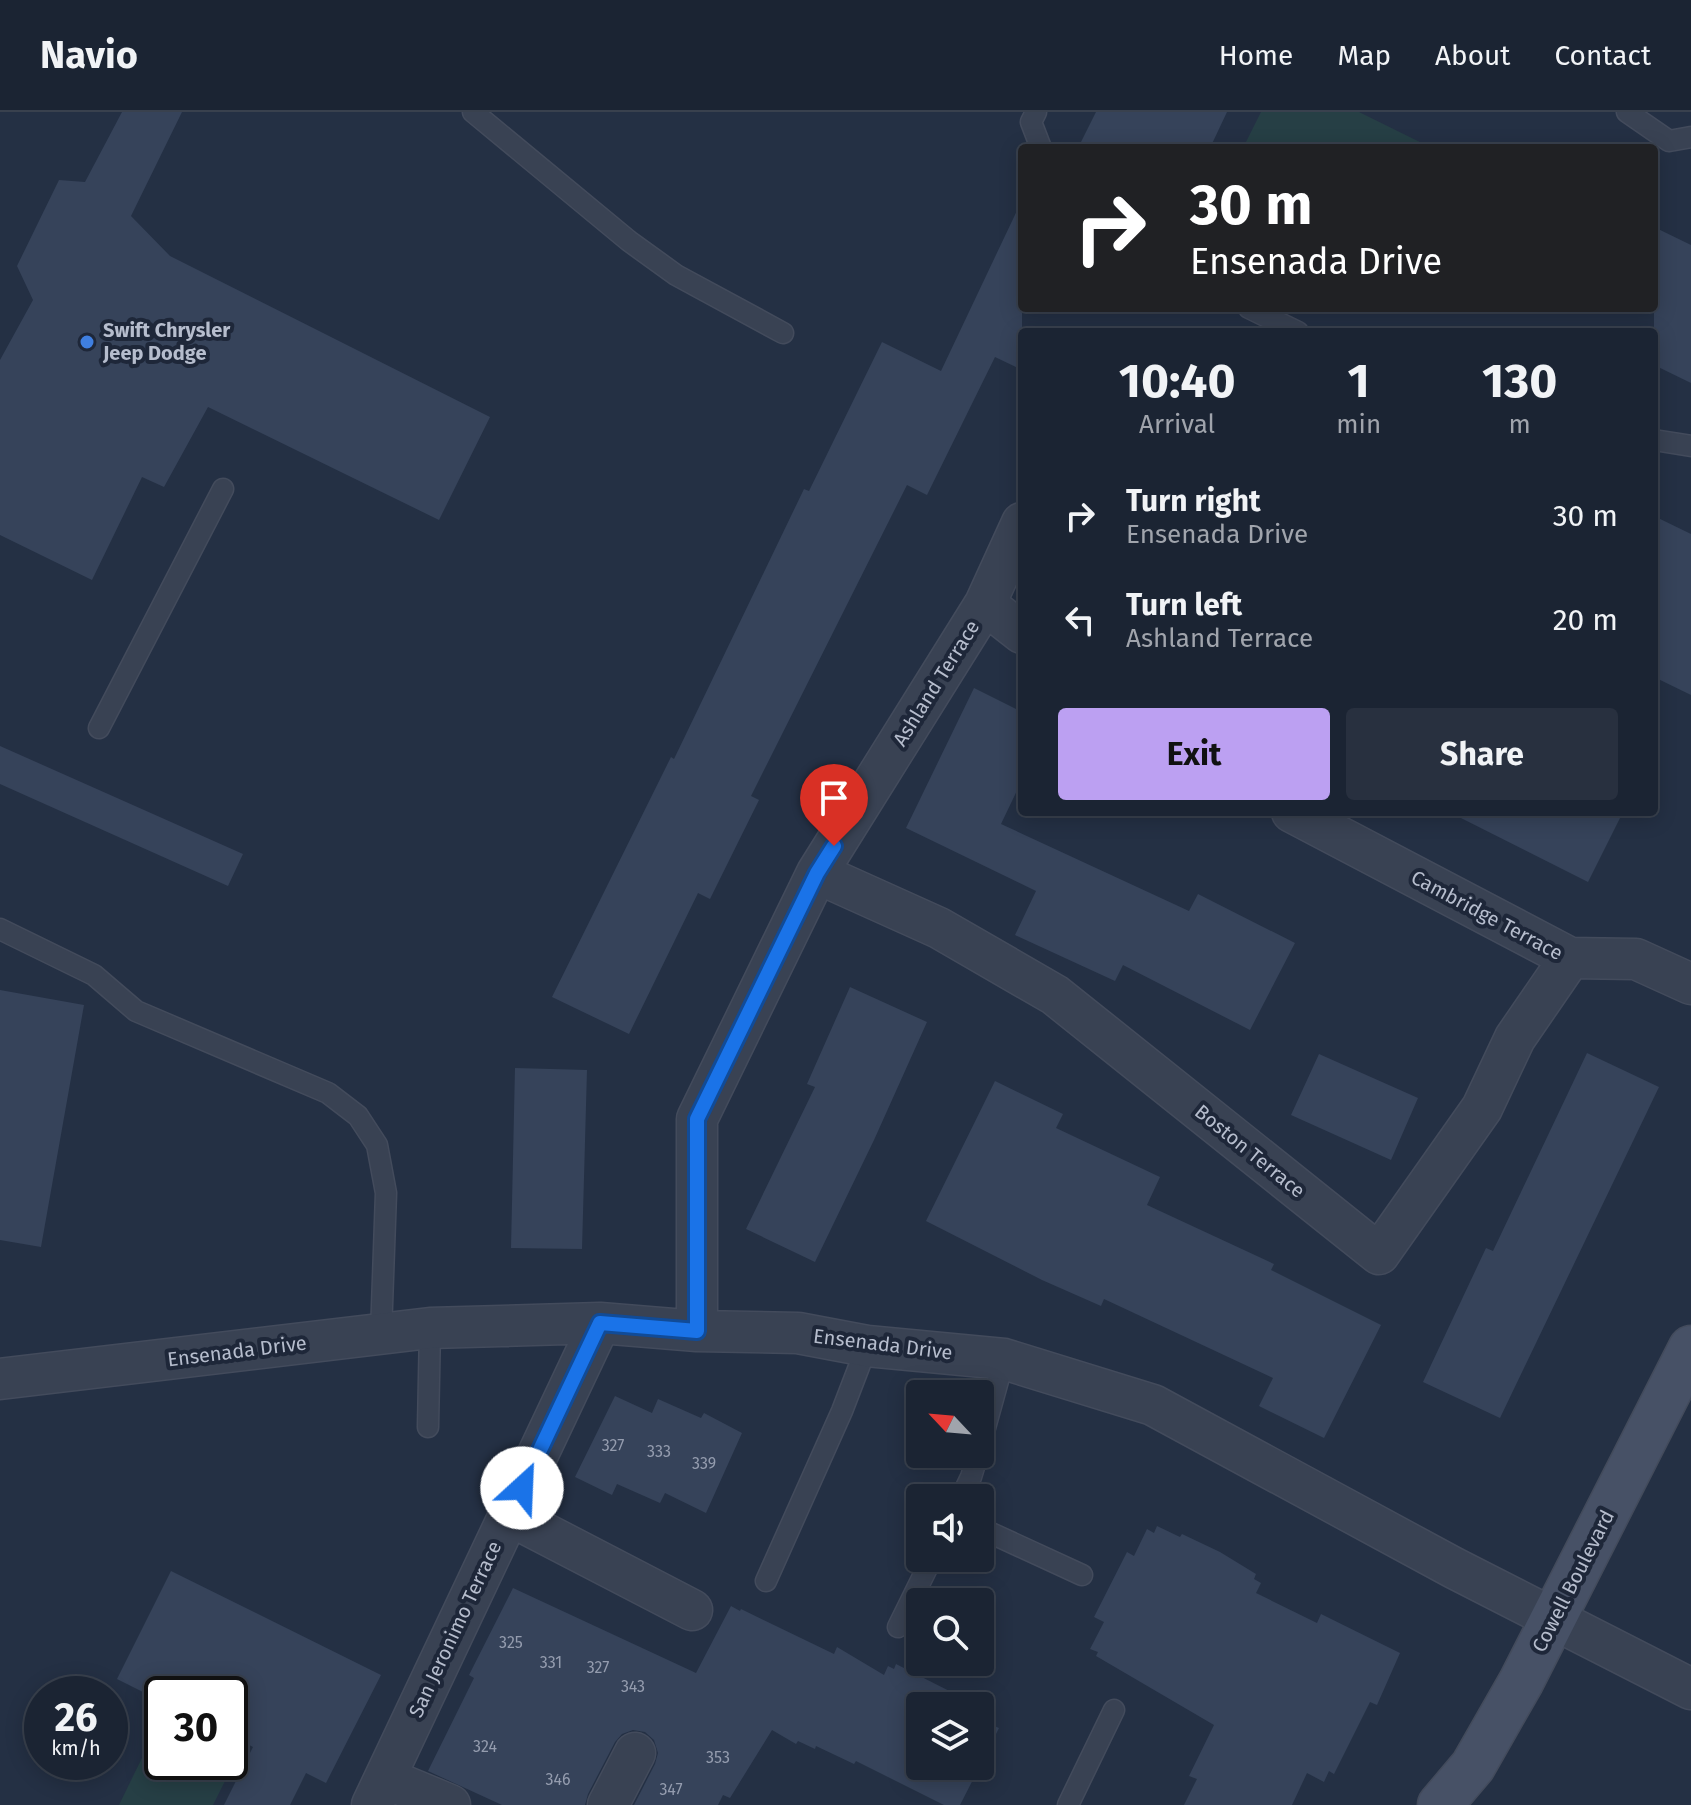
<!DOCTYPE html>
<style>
:root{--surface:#1b2433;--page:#28303f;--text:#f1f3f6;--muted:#a0a4ac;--line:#39414e;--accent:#bca0f2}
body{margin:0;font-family:"Fira Sans",sans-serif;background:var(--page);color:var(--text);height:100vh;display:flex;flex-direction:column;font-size:30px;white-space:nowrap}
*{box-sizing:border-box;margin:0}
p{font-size:26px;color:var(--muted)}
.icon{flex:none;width:44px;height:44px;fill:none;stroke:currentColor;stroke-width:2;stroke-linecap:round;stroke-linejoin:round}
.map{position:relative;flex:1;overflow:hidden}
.side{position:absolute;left:1018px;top:216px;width:640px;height:488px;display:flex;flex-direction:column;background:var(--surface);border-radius:8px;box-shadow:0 4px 20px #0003,0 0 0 2px var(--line)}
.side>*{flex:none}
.hud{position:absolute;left:1018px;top:32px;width:640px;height:168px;border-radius:8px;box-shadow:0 4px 20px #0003,0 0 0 2px var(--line);background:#202124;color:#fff;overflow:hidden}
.needle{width:52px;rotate:296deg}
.fabs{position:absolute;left:906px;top:1268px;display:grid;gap:16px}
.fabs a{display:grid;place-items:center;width:88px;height:88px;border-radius:8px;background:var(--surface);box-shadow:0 4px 20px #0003,0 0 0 2px var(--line);font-size:40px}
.speed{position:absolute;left:24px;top:1564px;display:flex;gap:16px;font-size:40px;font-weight:700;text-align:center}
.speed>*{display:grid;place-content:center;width:104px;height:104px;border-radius:50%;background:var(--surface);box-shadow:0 4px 20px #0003,0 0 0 2px var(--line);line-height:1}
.speed small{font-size:20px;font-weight:400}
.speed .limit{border:4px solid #111;border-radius:12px;background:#fff;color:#111}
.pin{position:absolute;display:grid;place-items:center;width:68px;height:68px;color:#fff;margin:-82px -34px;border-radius:50% 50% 50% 0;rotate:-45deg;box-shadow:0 0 8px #0007}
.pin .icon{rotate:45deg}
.me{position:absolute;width:88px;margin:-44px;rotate:25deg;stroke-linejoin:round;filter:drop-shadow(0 0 6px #0008)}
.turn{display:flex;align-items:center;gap:28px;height:168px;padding:0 40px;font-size:36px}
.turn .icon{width:104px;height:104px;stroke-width:2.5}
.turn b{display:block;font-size:56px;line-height:68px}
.eta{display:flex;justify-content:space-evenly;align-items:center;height:136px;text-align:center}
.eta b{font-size:48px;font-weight:700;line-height:56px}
.cta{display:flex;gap:16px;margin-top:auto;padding:16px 40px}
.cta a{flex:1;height:92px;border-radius:8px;background:var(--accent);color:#111;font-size:32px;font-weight:700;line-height:92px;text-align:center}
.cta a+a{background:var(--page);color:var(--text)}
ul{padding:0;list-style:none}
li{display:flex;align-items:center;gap:24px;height:104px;padding:0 40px}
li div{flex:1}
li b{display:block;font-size:30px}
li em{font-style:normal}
header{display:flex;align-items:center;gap:48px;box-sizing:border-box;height:112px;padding:0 40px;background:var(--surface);border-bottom:2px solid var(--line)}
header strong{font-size:38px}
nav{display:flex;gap:44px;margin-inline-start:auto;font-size:28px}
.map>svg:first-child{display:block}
.green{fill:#263f45}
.building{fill:#36435a}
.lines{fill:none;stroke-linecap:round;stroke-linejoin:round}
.lane-casing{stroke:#434b5c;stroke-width:23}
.street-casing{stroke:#434b5c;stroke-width:43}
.secondary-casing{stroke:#434b5c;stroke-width:47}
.lane{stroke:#394253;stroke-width:20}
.street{stroke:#394253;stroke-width:40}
.secondary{stroke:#475166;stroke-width:44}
.route-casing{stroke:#114b97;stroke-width:20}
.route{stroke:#1a73e8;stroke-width:14}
.shop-dot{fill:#3f7fe0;stroke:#1e2739;stroke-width:3}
.labels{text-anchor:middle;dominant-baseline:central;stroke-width:8;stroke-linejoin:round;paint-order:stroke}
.number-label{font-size:16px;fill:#949cae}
.poi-label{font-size:20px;font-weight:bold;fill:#b6bdcd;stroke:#1e2739;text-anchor:start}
.street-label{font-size:20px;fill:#b6bdcd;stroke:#1e2739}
</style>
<header>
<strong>Navio</strong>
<nav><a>Home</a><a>Map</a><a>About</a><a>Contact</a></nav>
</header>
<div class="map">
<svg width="1691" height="1693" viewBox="0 0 1691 1693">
<rect width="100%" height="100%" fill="#243044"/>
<path class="green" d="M1261,0H1359L1432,36H1243Z
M159,1611L162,1612V1650H230V1647L235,1649L213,1693H119Z"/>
<path class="building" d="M122,0H182L131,104L170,144L490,305L439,408L208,295L164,375L142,365L92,468L0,423V248L33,188L17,154L59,68L85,70Z
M1096,0H1227L1210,36H1078Z
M1022,88V258L995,245L927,383L907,373L751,684L759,688L710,787L698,781L629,922L552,885L671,645L674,647L804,377L809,379L882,230L941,259Z
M1654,115L1691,133V271L1654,253Z
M1654,404L1691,422V583L1654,565Z
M974,576L1022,600V668L1001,712L1189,799L1198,782L1295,831L1250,918L1123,853L1115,869L1015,823L1036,779L906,716Z
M0,634L243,742L228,774L0,672Z
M1449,700H1623L1588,770Z
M850,875L927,910L874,1028L815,1150L746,1117L815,975L807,972Z
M0,878L84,893L41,1135L0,1128Z
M1587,941L1659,975L1500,1306L1423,1270L1486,1136L1493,1139Z
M1319,942L1418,986L1391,1048L1291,1003Z
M515,956L587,958L582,1137L511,1136Z
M995,969L1063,1002L1056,1016L1160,1065L1147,1093L1274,1152L1271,1158L1381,1213L1324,1326L1259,1294L1273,1266L1104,1187L1101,1194L1042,1168L926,1109Z
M615,1284L652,1301L658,1287L701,1306L704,1301L742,1321L706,1401L665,1381L660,1391L617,1372L612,1383L575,1365Z
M1157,1414L1180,1425L1182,1422L1220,1440L1256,1462L1254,1467L1261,1471L1256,1481L1317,1511L1321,1502L1400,1541L1377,1593L1370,1590L1334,1662L1329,1659L1324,1670L1307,1661L1292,1693H1184L1197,1667L1189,1664L1214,1613L1096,1544L1098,1540L1090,1537L1104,1510L1094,1505L1127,1440L1134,1444L1147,1417L1154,1421Z
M171,1459L381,1563L326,1671L306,1661L290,1693H224L253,1635L230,1623V1582H147L117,1567Z
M513,1476L696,1561L731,1494L740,1499L741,1497L834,1542L837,1535L884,1563L888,1554L894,1557L896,1552L979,1594H920V1654H980L960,1693H944L856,1649L854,1652L816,1634L815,1637L798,1629L796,1632L772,1618L730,1686L723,1683L718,1693H634L655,1652L658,1641L654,1628L645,1620L633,1618L622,1622L615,1630L588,1682L585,1693H502L428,1659L474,1566L469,1563Z
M980,1595L990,1600L988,1605L995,1608L992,1613L999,1616L980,1654Z"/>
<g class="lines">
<g class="lane-casing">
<path id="lane" d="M473,0L629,129L676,163L783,221
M1036,0L1031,10L1041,36
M1627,0L1669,29L1691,25
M1249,196L1298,220
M1654,328L1691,334
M99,616L223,377
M0,817L94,863L136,899L328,981L358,1004L377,1033L386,1081L381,1222
M428,1315L430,1216
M980,1334L1004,1247
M961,1386L971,1365L978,1342
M980,1416L1082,1463
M766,1469L842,1299L867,1234
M898,1515L932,1446
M1068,1693L1114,1598"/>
</g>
<g class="street-casing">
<path id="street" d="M985,492L1022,521
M1292,700L1570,846L1636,847L1691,872
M817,761L939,816L1055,883L1379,1142L1482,996L1515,926L1570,846
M697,1219V1007L817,761L985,492L1022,411
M0,1267L430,1216L600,1211L697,1219L798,1221L867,1234L1004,1247L1153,1293L1454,1456L1691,1577
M509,1403L692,1498
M385,1666L450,1693
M372,1693L600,1211
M608,1693L635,1641"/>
</g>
<g class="secondary-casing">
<path id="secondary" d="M1440,1693L1473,1654L1521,1570L1691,1236"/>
</g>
<use href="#lane" class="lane"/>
<use href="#street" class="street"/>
<use href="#secondary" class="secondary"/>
</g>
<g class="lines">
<g class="route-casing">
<path id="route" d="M522,1376L600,1211L697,1219V1007L817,761L834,734"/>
</g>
<use href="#route" class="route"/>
</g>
<circle class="shop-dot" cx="87" cy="230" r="8"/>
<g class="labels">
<g class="number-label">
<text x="613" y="1333">327</text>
<text x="659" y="1339">333</text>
<text x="704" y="1351">339</text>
<text x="511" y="1530">325</text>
<text x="551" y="1550">331</text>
<text x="598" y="1555">327</text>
<text x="633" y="1574">343</text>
<text x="485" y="1634">324</text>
<text x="718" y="1645">353</text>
<text x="558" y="1667">346</text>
<text x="671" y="1677">347</text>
</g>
<g class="poi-label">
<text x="103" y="218">Swift Chrysler<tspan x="103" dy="23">Jeep Dodge</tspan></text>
</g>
<g class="street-label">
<text transform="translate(936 571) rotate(-58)">Ashland Terrace</text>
<text transform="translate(1487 803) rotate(28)">Cambridge Terrace</text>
<text transform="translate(1250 1039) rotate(39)">Boston Terrace</text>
<text transform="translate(883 1232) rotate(7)">Ensenada Drive</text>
<text transform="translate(237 1239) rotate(-7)">Ensenada Drive</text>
<text transform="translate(1573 1469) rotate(-63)">Cowell Boulevard</text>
<text transform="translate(455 1517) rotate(-65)">San Jeronimo Terrace</text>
</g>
</g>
</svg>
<div class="fabs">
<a><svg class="needle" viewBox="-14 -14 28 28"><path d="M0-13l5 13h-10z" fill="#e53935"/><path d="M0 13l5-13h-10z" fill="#a0a4ac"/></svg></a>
<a><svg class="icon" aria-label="sound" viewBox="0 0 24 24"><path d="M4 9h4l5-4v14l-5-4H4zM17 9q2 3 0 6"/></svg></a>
<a><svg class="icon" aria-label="search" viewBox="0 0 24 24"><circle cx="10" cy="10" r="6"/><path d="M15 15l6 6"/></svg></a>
<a><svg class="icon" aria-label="layers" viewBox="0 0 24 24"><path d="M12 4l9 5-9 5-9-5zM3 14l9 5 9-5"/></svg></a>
</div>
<div class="speed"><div>26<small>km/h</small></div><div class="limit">30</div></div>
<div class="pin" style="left:834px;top:734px;background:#d93025"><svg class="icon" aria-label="arrive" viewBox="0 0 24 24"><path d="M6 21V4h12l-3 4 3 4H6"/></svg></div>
<svg class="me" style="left:522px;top:1376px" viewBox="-20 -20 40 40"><circle r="19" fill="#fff"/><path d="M0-13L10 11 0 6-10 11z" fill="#1a73e8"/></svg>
<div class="hud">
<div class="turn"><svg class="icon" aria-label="right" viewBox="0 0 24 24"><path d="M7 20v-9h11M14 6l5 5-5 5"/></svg><div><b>30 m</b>Ensenada Drive</div></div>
</div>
<section class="side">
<div class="eta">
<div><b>10:40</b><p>Arrival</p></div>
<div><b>1</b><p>min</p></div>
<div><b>130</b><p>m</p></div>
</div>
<ul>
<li><svg class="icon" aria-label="right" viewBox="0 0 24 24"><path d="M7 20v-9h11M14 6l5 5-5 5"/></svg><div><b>Turn right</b><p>Ensenada Drive</p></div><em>30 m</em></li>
<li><svg class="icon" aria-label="left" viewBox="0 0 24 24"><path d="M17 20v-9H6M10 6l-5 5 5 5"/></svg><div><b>Turn left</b><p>Ashland Terrace</p></div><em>20 m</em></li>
</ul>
<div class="cta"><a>Exit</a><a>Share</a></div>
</section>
</div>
